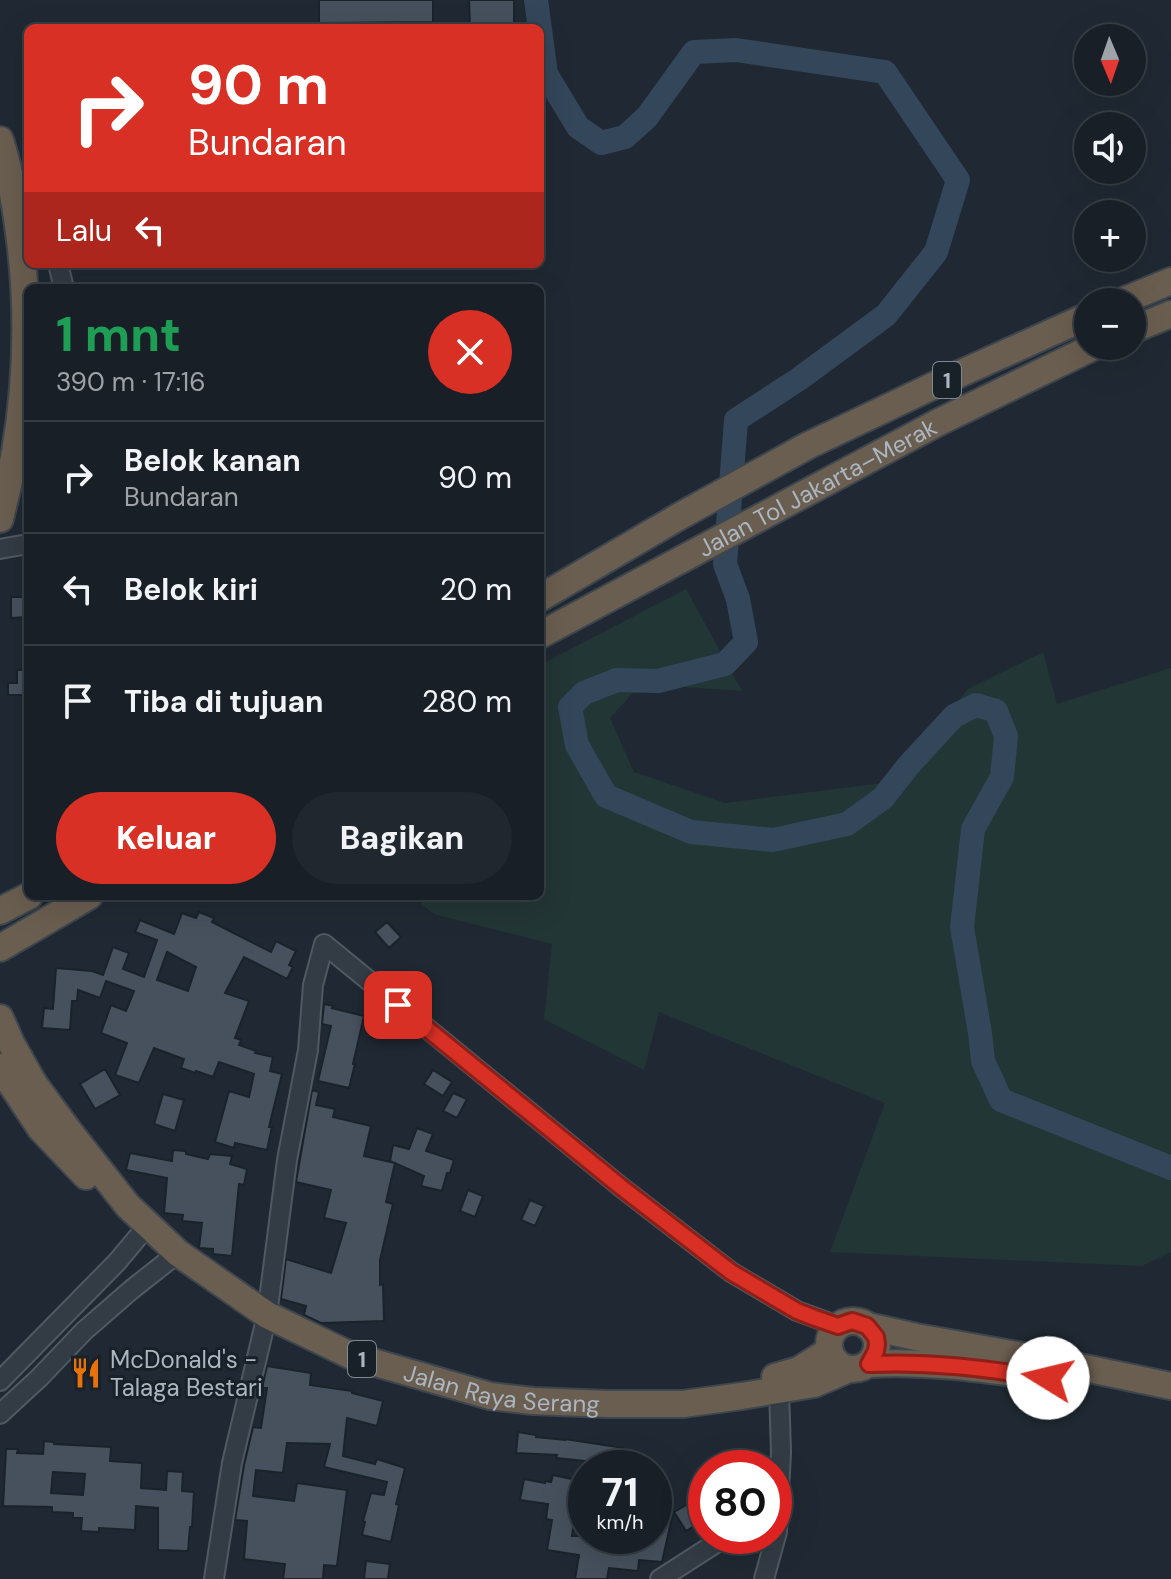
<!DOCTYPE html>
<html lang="id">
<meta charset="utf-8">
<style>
:root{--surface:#181f26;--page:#21272e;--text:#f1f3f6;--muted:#9fa2a7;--line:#363d43;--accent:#d93025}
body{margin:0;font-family:"DM Sans",sans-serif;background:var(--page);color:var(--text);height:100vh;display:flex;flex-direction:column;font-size:30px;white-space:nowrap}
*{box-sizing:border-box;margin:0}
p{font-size:26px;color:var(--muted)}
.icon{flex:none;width:44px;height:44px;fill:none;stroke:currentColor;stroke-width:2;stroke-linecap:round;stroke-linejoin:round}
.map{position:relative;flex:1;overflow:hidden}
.details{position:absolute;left:24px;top:284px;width:520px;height:616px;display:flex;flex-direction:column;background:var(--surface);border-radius:12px;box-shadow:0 8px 32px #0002,0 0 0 2px var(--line)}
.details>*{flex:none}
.hud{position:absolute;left:24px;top:24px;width:520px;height:244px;border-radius:12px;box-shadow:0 8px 32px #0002,0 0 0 2px var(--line);background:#d93025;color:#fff;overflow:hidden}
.needle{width:52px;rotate:178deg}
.buttons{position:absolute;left:1074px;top:24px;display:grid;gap:16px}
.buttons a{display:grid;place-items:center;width:72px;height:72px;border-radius:50%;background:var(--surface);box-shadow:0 8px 32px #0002,0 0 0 2px var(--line);font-size:40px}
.speed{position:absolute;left:568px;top:1450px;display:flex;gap:16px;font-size:40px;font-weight:700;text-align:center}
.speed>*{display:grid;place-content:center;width:104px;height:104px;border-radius:50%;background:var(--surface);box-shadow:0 8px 32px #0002,0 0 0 2px var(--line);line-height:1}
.speed small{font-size:20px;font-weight:400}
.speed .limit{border:12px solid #d22;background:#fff;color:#111}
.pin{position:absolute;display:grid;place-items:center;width:68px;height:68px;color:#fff;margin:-34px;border-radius:16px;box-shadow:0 4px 12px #0006}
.me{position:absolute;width:88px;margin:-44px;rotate:279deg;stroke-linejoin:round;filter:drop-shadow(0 0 6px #0008)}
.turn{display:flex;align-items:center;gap:28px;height:168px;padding:0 32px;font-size:36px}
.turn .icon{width:104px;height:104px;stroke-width:2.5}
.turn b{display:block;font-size:56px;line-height:68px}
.then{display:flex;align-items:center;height:76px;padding:0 32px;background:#0003;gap:16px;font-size:30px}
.round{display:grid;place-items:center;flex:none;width:84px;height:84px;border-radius:42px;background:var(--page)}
.overview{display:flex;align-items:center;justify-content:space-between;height:136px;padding:0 32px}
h1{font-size:48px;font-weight:800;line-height:60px;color:#1e9e55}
.action{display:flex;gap:16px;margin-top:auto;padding:16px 32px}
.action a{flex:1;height:92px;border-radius:48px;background:var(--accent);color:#fff;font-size:32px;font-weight:800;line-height:92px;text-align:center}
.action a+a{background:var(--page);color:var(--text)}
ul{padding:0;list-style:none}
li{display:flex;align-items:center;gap:24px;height:112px;padding:0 32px;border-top:2px solid var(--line)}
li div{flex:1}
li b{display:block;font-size:30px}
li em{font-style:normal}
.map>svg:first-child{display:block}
.green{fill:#223635}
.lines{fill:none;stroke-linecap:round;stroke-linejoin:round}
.river{stroke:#34465a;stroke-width:24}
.building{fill:#46515d;stroke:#1a222a;stroke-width:2;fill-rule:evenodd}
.minor-casing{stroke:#505962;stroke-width:22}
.highway-casing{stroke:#3d464e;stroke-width:30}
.minor{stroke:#333b44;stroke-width:18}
.highway{stroke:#6a5e50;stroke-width:26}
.route-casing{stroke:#8d1f18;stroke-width:20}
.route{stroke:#d93025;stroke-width:14}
.labels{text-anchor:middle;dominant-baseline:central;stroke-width:6;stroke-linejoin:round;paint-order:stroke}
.shield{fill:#182028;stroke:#808993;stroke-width:2}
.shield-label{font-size:22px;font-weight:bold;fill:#acb6c1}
.street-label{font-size:24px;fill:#acb6c1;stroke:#182028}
.poi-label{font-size:24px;fill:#acb6c1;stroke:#182028;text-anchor:start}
</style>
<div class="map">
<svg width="1171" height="1579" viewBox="0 0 1171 1579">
<rect width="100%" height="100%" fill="#202933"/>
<path class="green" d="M686,589L742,691L641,684L610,718L634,772L725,803L891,782L968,689L1043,652L1057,704L1171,668V1252L1142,1266L830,1252L885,1103L659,1012L644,1070L544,1019L552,944L434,914L412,896H540V665Z"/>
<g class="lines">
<path class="river" d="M536,0L546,74L578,127L601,143L625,137L647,117L694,52L736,50L885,72L958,180L936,252L886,315L799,379L736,420L725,564L738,599L746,642L725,664L658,681L617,680L584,693L570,707L577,745L606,796L691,832L773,840L847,824L883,798L908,766L954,716L976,705L996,711L1006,736L1002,777L973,829L962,927L980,1033L983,1061L1001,1100L1171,1168"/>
</g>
<path class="building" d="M319,0H433V22L319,23Z
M469,0H514V28H470Z
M11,597H28V617L11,618Z
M17,670H28V695H8V683H17Z
M199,912L214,918L212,922L271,952L276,941L296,951L289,965L293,967L287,979L244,957L225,993L249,1001L235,1038L241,1040L239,1045L256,1051L255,1053L273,1057L270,1071L282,1074L269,1127H272L267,1150L235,1143L234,1148L215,1142L229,1091L249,1097L254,1074L219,1062L213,1077L196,1071L195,1073L181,1068L184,1059L154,1048L139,1083L115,1075L127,1043L101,1033L111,1005L126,1011L134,991L106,981L100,998L78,990L77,1001H72L70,1030L42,1028L44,1008L53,1009L56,968L92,971L103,975L113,947L129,953L123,969L144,977L157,940L135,932L140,920L174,934L182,913L196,918ZM167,952L196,967L188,991L157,980Z
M387,922L401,937L389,948L375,932Z
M324,1004L333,1006L332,1008L364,1016L353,1064H355L349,1088L318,1081L331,1026L322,1024Z
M105,1069L120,1095L95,1109L80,1084Z
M433,1070L452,1082L443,1096L424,1084Z
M312,1090L319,1092L316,1105L335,1109L333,1117L371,1126L364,1156L395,1163L386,1202L393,1204L380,1260V1285L383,1284L384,1321L321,1323L304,1315L306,1306L281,1299L286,1259L331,1273L346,1223L324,1218L331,1190L296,1182Z
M453,1093L467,1099L457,1118L443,1111Z
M163,1094L184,1100L175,1131L154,1124Z
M417,1128L433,1134L426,1151L454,1160L450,1173H447L442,1191L421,1186L424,1176L390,1161L393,1145L409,1149Z
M173,1150L186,1151V1154L208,1159L210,1154L232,1156L230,1164L247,1169L244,1185L239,1184L232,1256L213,1254V1249L199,1248L202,1223L182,1221L183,1215L164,1213L167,1178L126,1170L130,1153L172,1161Z
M468,1190L483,1196L475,1217L460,1211Z
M530,1200L544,1206L535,1226L521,1220Z
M267,1366L311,1373L310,1385L352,1391V1393L383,1401L377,1426L347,1418L343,1456L375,1464L377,1459L405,1468L396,1504L399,1505L391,1542L362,1535L365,1522L363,1521L371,1493L384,1495L387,1482L324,1467L330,1444L287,1443L283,1473L256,1470L253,1496L294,1501L297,1483L347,1490L337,1566L324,1565L323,1579H283L285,1564L244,1559L247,1521L235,1520L244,1465L253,1427L261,1428L267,1388H262Z
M518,1432L536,1435V1437L565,1440V1439L624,1448L622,1465L556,1458L557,1455L516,1453Z
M44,1441L54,1442V1444L111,1447L110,1461L142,1463L141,1488L166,1490L167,1471L183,1472L182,1491L194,1492L192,1527H190L188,1551L158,1550V1508L136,1506L135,1530L99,1528V1532L81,1531L82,1518H73V1513L52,1512V1507L3,1506L6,1449H18L17,1453L43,1454ZM53,1472L85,1474L83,1495L51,1493Z
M553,1475L586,1482L583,1496H580L576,1509L572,1536H654V1510L673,1513L662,1562L639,1560L638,1571L609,1568L607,1579H575L579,1555L547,1550L552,1520L546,1519L548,1504L520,1500L524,1479L545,1483V1481L551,1482Z
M706,1494V1519L686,1531L674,1512Z
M366,1561L390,1564L388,1579H364Z"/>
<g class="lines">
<g class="minor-casing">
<path id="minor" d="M58,264L64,288
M0,549L28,544
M0,1381L117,1262L148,1225
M0,1414L39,1378L84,1331L131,1290L178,1253
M214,1579L232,1463L267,1315L287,1160L308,1050L313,985L324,944L621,1187L731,1272L797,1311L838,1326
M660,1579L727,1536
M764,1579L777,1532L781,1452L779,1389"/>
</g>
<g class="highway-casing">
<g id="highway">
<path d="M0,140C9,167 14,196 18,225C29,302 28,376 15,452C11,475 5,497 0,519"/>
<path d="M1120,302L1171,281"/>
<path d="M1132,330L1171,314"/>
<path d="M540,598L680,516L807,446L935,385L1088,316"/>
<path id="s1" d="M540,635L937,423L1095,346"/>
<path d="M0,911L29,896"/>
<path d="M0,948L89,896"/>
<path id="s2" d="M0,1018L11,1043L34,1084L68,1130L128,1206L178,1253L267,1315L352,1356L490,1396L533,1401L608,1404H683L742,1396L814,1384L849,1369"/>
<path d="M0,1067L41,1129L86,1176"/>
<circle cx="853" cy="1345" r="24"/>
<path d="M867,1326L916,1337L1051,1361L1171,1386"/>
<path d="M869,1364C926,1361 978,1368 1034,1376"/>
<path d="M775,1377L799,1370L829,1351"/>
</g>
</g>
<use href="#minor" class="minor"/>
<use href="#highway" class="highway"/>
</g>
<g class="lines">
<g class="route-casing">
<path id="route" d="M398,1005L621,1187L731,1272L797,1311L815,1318L838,1326L852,1321L867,1326L876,1337L877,1344L876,1351L869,1364C932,1361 986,1369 1048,1378"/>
</g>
<use href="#route" class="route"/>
</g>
<defs>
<g id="restaurant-bare" transform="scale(2.4)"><path d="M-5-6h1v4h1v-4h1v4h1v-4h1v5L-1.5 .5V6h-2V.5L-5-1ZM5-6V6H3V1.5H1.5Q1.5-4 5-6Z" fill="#e8710a" stroke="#182028" stroke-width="2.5" paint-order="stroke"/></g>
</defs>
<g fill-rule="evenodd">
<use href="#restaurant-bare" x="86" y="1373"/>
</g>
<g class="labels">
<g class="shield">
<rect x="933" y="362" width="28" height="36" rx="6"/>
<rect x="348" y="1341" width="28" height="36" rx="6"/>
</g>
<g class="shield-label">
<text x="947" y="380">1</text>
<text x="362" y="1359">1</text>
</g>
<g class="street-label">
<text stroke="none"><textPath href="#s1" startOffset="314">Jalan Tol Jakarta–Merak</textPath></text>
<text stroke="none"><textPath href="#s2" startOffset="654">Jalan Raya Serang</textPath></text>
</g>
<g class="poi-label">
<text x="110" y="1359">McDonald's -<tspan x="110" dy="28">Talaga Bestari</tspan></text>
</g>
</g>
</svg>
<div class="buttons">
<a><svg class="needle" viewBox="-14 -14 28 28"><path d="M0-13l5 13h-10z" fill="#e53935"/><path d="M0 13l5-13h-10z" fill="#9fa2a7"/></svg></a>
<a><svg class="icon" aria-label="sound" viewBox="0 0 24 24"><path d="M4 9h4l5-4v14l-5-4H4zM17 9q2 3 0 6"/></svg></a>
<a>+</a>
<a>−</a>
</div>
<div class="speed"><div>71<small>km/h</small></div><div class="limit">80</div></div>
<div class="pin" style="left:398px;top:1005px;background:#d93025"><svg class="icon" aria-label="arrive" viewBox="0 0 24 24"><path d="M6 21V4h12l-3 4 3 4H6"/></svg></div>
<svg class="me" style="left:1048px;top:1378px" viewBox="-20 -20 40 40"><circle r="19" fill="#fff"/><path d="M0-13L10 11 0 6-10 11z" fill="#d93025"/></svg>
<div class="hud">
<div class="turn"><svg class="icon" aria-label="right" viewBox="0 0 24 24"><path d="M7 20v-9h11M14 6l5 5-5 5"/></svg><div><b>90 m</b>Bundaran</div></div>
<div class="then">Lalu<svg class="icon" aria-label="left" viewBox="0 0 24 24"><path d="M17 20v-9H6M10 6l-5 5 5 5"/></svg></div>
</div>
<section class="details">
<div class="overview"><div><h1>1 mnt</h1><p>390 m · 17:16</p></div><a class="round" style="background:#d93025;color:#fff"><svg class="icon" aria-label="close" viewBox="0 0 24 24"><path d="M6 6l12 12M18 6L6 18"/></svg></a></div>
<ul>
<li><svg class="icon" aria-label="right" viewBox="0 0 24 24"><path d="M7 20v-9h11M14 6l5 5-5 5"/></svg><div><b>Belok kanan</b><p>Bundaran</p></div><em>90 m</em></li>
<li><svg class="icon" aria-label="left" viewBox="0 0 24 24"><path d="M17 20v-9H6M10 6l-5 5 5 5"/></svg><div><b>Belok kiri</b></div><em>20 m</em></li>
<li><svg class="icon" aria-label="arrive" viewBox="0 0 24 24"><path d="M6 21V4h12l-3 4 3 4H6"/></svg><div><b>Tiba di tujuan</b></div><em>280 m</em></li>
</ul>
<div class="action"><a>Keluar</a><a>Bagikan</a></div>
</section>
</div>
